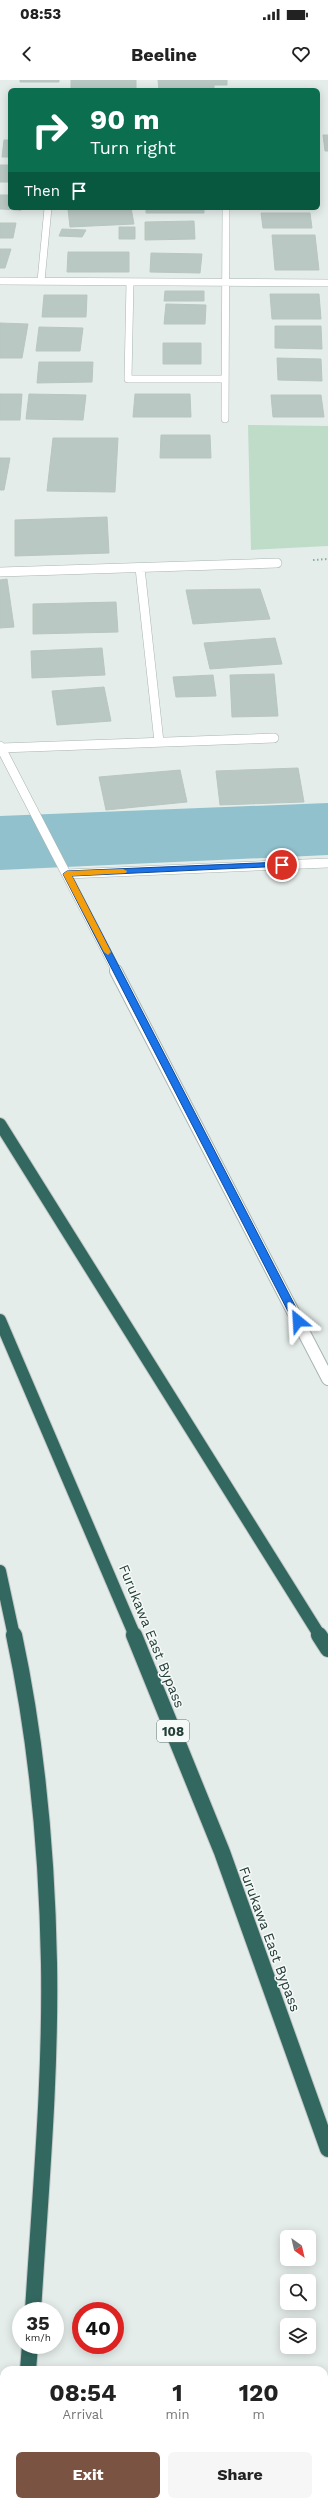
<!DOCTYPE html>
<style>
:root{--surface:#fff;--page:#f6f6f6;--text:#222;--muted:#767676;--accent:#7b5342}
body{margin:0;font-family:"Work Sans",sans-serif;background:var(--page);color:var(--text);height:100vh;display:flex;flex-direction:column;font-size:15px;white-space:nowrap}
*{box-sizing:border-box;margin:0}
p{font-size:13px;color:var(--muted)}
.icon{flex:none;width:22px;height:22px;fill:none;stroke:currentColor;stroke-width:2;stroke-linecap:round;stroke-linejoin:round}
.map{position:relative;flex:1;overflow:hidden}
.side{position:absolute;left:0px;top:2286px;width:328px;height:140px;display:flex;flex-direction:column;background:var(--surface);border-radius:12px 12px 0 0;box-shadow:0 2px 10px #0003}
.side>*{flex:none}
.hud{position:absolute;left:8px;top:8px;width:312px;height:122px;border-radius:6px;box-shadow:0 2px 10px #0003;background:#0b6e4f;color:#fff;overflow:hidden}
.needle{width:26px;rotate:146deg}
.buttons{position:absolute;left:280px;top:2150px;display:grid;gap:8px}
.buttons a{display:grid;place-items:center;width:36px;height:36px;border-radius:6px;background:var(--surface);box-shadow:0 2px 10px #0003;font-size:20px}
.speed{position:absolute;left:12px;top:2222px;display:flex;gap:8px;font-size:20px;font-weight:700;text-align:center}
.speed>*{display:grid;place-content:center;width:52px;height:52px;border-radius:50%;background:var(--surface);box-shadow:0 2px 10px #0003;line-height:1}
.speed small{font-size:10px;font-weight:400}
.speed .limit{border:6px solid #d22;background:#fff;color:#111}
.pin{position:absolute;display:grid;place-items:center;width:34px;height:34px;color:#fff;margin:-17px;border:2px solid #fff;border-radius:50%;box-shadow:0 1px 4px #0007}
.me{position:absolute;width:44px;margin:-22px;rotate:333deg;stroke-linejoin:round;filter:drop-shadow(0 0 3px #0008)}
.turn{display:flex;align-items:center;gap:14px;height:84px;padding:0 16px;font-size:18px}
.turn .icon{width:52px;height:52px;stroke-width:2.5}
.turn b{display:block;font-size:28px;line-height:34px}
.then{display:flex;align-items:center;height:38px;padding:0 16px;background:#0003;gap:8px;font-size:15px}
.eta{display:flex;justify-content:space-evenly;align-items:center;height:68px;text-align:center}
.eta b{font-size:24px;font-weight:700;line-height:28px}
.action{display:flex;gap:8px;margin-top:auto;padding:8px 16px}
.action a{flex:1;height:46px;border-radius:6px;background:var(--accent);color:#fff;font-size:16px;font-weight:700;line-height:46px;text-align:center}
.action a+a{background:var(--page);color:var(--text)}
.status{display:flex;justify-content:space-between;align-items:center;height:28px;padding:0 20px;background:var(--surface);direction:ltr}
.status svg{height:11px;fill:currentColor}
header{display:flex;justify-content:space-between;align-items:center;height:52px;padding:0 16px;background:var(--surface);font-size:18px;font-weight:700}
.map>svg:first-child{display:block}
.green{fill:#bfdcc9}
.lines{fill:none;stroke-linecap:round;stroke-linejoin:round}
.river{fill:#91c1cd;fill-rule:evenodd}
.building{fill:#bac8c3;stroke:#b8c6c1}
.highway-tunnel{stroke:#bfcac6;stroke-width:16;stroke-dasharray:16 8;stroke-linecap:butt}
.minor-far2-casing{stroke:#a8b5b1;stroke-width:8}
.minor-far1-casing{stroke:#a8b5b1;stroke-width:10}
.minor-casing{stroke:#a8b5b1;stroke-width:14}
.highway-far1-casing{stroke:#c2c9c7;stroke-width:14}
.highway-casing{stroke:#c2c9c7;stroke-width:18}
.path{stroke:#88aea4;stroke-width:2;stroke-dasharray:1.5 2.5;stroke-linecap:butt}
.minor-far2{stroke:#fff;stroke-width:7}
.minor-far1{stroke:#fff;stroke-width:9}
.minor{stroke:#fff;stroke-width:12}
.highway-far1{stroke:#336860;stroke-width:12}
.highway{stroke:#336860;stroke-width:16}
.route{fill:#1a73e8;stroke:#114b97}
.slow{fill:#f59e0b}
.labels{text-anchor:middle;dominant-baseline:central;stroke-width:3;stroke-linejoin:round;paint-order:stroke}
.shield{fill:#f5f9f8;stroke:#637672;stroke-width:1}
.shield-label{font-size:13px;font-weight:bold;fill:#253e38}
.street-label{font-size:14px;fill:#253e38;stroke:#f5f9f8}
</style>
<div class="status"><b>08:53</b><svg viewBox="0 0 49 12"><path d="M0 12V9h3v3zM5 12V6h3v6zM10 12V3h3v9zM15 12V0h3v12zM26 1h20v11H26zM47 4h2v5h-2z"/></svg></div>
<header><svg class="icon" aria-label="back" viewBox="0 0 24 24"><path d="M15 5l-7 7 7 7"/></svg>Beeline<svg class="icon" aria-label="heart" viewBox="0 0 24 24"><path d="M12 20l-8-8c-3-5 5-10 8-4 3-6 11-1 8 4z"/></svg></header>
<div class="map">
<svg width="328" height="2426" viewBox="0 0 328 2426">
<rect width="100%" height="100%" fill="#e5edea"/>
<path class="green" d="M248,345L328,346V466L251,470Z"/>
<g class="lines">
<path class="river" d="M328,723V775L0,790V736Z"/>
</g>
<path class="building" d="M20,0H59V2H20Z
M71,0H136V10H71Z
M158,0H227V5H214V10H159Z
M323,55H328V71H325Z
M4,60H10V77H2Z
M0,85H10V102H0Z
M0,115H10V128L21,130L0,129Z
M131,128L134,144L70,147L68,129Z
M146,128H204V133H146Z
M261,133H310L312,148H263Z
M194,141L195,159L145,160V142Z
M0,143H16L13,158H0Z
M119,147H135V159H119Z
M62,149L86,150L82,157L59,156Z
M272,155H315L319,190H275Z
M0,169H11L5,188H0Z
M68,172H129V192H67Z
M151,173L202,174L200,193L150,192Z
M165,211H204V221H164Z
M270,214H319L321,239H272Z
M44,215H87L86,237H42Z
M166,224L206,225L205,244H164Z
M0,243L28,244L22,278H0Z
M275,246H321L322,269L275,268Z
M39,247L83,248L80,271H36Z
M163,263H201V284H163Z
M277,278L321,279L322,301L278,300Z
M39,282H93L92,302L37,303Z
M0,314H22L20,340H0Z
M29,314L86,315L83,340L26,339Z
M135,314H190L191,337H133Z
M271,315H321L324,337H273Z
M161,355H210L211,378H160Z
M53,358H118L115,412L47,411Z
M0,378H10L4,410H0Z
M107,437L109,473L15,476V440Z
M7,499L14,547L0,548V500Z
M260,509L270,539L193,544L186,510Z
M116,522L118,552L33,554V524Z
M275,558L282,584L210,589L204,563Z
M102,568L105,595L32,598L31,571Z
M274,594L278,636L232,637L230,595Z
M213,595L216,616L176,617L173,597Z
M104,607L111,641L57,645L52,611Z
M298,688L304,722L220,725L216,691Z
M180,690L187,722L106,730L99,697Z"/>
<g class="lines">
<path class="highway-tunnel" d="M324,2318L328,2308
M279,2426L281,2422"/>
<g class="minor-far2-casing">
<path id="minor-far2" d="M0,201L328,203
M41,201L48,128
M130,202L128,299H225
M225,339L226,128"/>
</g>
<g class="minor-far1-casing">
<path id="minor-far1" d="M140,488L159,662
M0,492L277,483
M0,666L117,892
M1,668L274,658
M67,794L328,783"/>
</g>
<g class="minor-casing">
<path id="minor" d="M116,891L328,1299"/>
</g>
<g class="highway-far1-casing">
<path id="highway-far1" d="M0,1044L320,1556
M0,1240L135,1556
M0,1491L14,1556"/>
</g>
<g class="highway-casing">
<path id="highway" d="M14,1555C37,1662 47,1774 49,1883C51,1999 40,2116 33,2231
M134,1555L222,1772L328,2069
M319,1555L328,1569
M28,2290L30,2265
M20,2422V2426"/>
</g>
<path class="path" d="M313,480L328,479"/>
<use href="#minor-far2" class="minor-far2"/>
<use href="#minor-far1" class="minor-far1"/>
<use href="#minor" class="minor"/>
<use href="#highway-far1" class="highway-far1"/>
<use href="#highway" class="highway"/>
</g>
<path class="route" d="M282,782L285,783V786L72,796L303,1241L298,1245L293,1241L63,794L67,791Z"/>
<path class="slow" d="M123,789L127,791L126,793L72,796L111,872L108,875L104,872L63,794L67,791Z"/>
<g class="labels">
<rect class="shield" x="157" y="1640" width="32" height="22" rx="3"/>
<g class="shield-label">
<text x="173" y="1651">108</text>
</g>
<g class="street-label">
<text transform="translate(152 1556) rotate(68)">Furukawa East Bypass</text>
<text transform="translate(270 1859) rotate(70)">Furukawa East Bypass</text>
</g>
</g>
</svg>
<div class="buttons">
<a><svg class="needle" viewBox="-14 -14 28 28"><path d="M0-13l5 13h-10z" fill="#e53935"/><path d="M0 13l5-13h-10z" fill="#767676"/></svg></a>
<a><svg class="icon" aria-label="search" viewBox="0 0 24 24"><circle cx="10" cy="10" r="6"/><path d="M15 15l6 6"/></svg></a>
<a><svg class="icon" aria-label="layers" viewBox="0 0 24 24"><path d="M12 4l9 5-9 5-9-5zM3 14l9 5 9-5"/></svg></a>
</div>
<div class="speed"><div>35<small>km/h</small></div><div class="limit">40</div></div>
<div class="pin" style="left:282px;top:785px;background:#d93025"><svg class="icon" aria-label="arrive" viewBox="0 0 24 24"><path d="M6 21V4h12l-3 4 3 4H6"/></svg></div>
<svg class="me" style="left:298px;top:1241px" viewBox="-20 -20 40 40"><path d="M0-17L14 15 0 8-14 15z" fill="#1a73e8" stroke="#fff" stroke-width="4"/></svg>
<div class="hud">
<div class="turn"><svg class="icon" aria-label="right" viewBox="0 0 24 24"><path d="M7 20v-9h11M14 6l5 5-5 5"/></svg><div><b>90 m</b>Turn right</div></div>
<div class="then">Then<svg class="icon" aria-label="arrive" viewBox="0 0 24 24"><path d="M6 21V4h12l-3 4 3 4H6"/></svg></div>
</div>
<section class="side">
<div class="eta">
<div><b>08:54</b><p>Arrival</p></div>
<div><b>1</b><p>min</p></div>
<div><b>120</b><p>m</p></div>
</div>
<div class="action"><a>Exit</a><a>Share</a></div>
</section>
</div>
